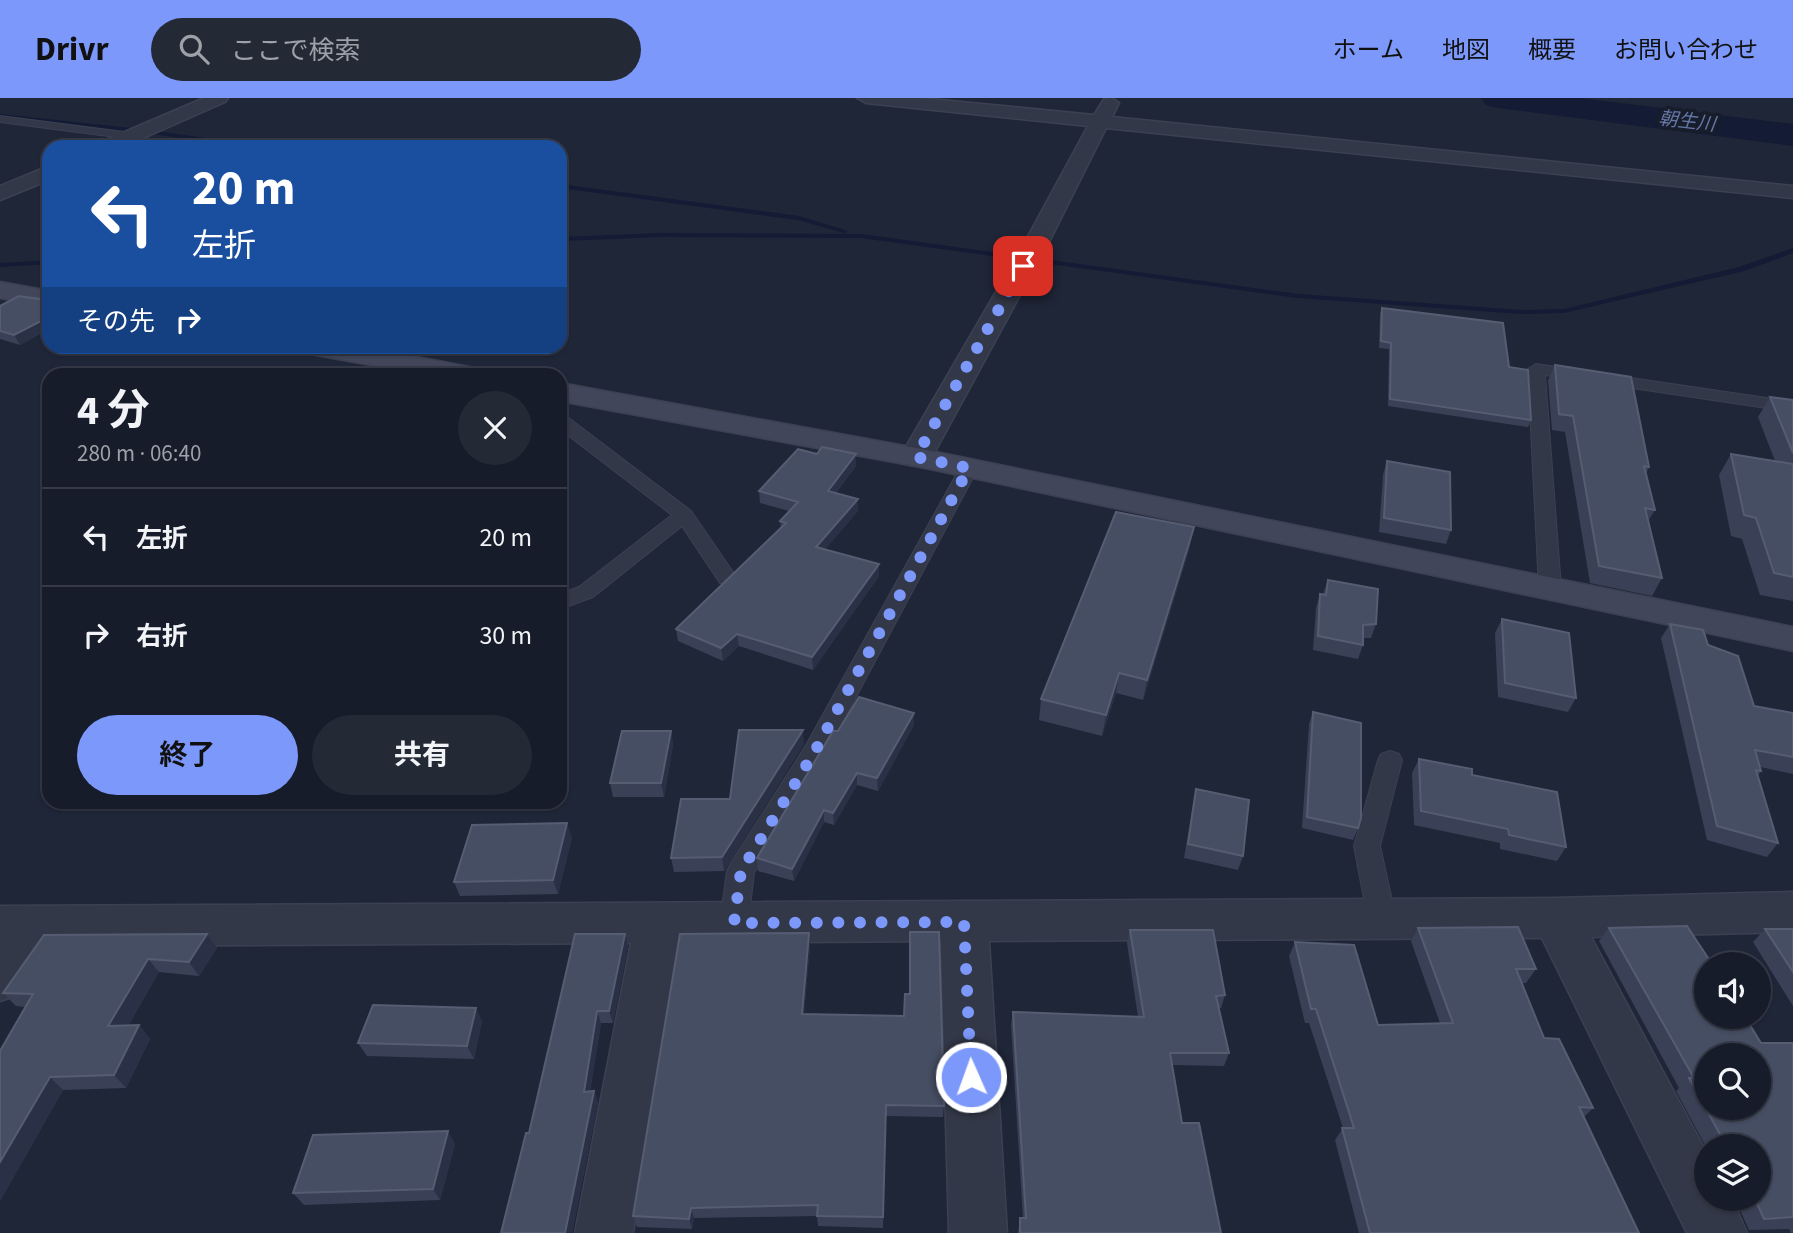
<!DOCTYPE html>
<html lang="ja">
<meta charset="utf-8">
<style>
:root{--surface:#171c2a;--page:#242936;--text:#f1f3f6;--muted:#9ea1a8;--line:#363a47;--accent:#7c98fb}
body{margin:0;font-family:"Source Sans 3","Noto Sans JP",sans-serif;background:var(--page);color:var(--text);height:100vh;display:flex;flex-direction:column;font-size:26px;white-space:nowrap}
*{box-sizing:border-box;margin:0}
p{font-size:23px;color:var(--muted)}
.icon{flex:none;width:38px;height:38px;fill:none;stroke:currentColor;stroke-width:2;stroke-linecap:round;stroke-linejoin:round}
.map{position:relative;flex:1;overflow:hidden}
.sheet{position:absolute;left:42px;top:270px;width:525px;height:441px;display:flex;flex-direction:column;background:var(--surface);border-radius:21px;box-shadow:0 2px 5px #0004,0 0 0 2px var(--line)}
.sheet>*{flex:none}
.top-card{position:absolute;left:42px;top:42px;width:525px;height:214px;border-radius:21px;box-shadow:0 2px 5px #0004,0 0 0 2px var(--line);background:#1a4fa0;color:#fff;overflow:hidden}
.controls{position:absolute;left:1694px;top:854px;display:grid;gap:14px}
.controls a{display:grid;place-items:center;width:77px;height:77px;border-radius:50%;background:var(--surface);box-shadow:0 2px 5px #0004,0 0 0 2px var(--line);font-size:35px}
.pin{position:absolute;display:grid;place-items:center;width:60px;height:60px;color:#fff;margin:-30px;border-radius:14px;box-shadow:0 4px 10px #0006}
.me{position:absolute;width:77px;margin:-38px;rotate:358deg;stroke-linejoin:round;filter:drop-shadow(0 0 5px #0008)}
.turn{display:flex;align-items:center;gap:24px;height:147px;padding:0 35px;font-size:32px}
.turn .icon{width:91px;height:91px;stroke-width:2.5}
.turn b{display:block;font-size:49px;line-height:60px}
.then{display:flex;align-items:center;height:66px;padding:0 35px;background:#0003;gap:14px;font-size:26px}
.round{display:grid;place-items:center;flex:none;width:74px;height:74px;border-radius:37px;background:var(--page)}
.headline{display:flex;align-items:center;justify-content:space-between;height:119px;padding:0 35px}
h1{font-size:42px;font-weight:700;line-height:52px}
.action{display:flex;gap:14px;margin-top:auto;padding:14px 35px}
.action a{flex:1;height:80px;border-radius:42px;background:var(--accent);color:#111;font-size:28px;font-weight:700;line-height:80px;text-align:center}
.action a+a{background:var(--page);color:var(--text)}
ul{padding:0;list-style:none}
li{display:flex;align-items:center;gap:21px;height:98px;padding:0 35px;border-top:2px solid var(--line)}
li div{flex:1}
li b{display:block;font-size:26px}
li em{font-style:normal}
header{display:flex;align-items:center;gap:42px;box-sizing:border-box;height:98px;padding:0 35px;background:var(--accent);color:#111}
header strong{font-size:33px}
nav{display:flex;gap:38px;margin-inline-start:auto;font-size:24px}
.search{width:490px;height:63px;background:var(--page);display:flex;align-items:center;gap:18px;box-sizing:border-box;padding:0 24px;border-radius:38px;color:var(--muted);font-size:26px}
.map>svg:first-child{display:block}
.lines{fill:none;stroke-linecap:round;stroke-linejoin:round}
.stream{fill:#131b35;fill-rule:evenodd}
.river{fill:#131b35;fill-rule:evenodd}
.lane-casing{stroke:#3c4152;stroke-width:2}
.street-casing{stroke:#3c4152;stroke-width:3}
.secondary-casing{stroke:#3c4152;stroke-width:3}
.lane{fill:#333848;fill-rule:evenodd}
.street{fill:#333848;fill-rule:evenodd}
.secondary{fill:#41465b;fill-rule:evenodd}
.wall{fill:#3a4157}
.shaded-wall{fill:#2a3146}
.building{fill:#464e63;stroke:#565d72;stroke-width:2;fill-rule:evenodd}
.route{stroke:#7c98fb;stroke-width:12;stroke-dasharray:0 21.6}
.labels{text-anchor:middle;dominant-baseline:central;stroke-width:7;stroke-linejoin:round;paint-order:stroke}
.far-water-label{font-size:19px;font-style:italic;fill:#6476a5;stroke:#181d2c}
</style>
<header>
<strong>Drivr</strong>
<div class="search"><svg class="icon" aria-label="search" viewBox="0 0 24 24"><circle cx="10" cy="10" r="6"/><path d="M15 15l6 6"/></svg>ここで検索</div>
<nav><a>ホーム</a><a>地図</a><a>概要</a><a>お問い合わせ</a></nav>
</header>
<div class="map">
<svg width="1793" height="1135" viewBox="0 0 1793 1135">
<rect width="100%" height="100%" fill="#1f2638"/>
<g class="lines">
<path class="stream" d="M0,16L131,30L134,32L131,34L0,20Z
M155,33L257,47L260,49H243L153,36Z
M560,86L799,118L848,133L844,135L798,122L560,90Z
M661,135L861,136L1298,196L1521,212L1564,211L1739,169L1793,150V155L1744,173L1564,215L1521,216L1298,200L861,140L661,139L560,143V139Z
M49,162V166L0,169V165Z"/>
<path class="river" d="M1481,0H1580L1793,26V48L1498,10L1486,7Z"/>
<g class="lane-casing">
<path id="lane" d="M0,18L132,35L138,38L132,41L0,24Z
M1536,266L1793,304V314L1545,277L1561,490L1557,495H1543L1539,490L1528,271Z
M560,317L566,318L691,413L737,480L734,485H720L682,428L593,499L560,511V496L579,489L672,417L560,331Z
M969,364L978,370L826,655L754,775L748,825L744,833L734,837L724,833L720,825L727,773L731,765L805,649L960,370Z
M1390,653L1399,656L1402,662L1380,748L1396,821L1392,829L1382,833L1372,829L1368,821L1354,748L1378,662L1381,656Z"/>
</g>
<g class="street-casing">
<path id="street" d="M204,0H228L225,4L123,49H96L99,45Z
M857,0H920L1094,17L1104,1L1112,0L1119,5L1112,19L1793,88V100L1106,30L1049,144L932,359L927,366L916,368L905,366L900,359L1025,144L1088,28L866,5Z
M49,68V82L0,102V88Z
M1793,794V834L1591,839L1706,1054V1101H1732L1747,1135H1687L1542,840L989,843L1007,1135H949L941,843L680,845L633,1135H575L631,845L48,848L18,897L0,903V808L1556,800Z"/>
</g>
<g class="secondary-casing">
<path id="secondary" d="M0,184L49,193V209L0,200Z
M298,248H359L464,268L474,270L478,276H421L311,256L301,254Z
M560,285L916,350L1793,529V553L916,368L560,303Z"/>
</g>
<use href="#lane" class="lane"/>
<use href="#street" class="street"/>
<use href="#secondary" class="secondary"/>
</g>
<path class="wall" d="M49,181V231L20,247L0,241V208L46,202Z
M1382,210L1509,269L1531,322L1528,329L1388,308L1389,251L1379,250L1380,216Z
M1555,267L1649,369L1646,376L1655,412L1648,423L1662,480L1652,498L1590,485L1565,334L1552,332L1548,282Z
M1770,299L1793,302V503L1760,497L1742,441L1731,438L1719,377L1731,356L1775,363L1758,319Z
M817,356H856V368L836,395L858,413L825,451L879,466V478L813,572L739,548L723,563L678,543L676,531L781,430L780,423L789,413L760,405L759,393Z
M1387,363L1451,432L1446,446L1379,434L1383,377Z
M1190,449L1143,602L1116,595L1102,638L1039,622L1041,601Z
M1328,482L1376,526L1371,540H1363V547L1358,561L1313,552L1316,510L1320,496H1323Z
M1502,521L1576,600L1568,614L1498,599L1495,535Z
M1670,526L1708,547L1754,608L1793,615V676L1760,669L1761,673L1758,678L1778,745L1767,759L1707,742L1661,540Z
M1313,614L1358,730L1353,742L1302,730L1309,626Z
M914,627L878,693L857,687L834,727L824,724L794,783L758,773L757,760L833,633Z
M671,633L673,647L664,699H613L610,685Z
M804,646L724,773L674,774L671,760L730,701Z
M1419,661L1472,677L1566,749L1557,763L1500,751V745L1414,727L1412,675Z
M1196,691L1243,758L1238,772L1184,760L1193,706Z
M572,739L558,796L460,798L454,784Z
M1418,830L1536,871L1526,885H1522L1544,940L1593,1010L1584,1019L1639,1135H1359L1335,1042L1343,1030L1309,925H1305L1289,858L1295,844L1378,927L1440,925L1411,843Z
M1609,830L1761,945H1793V1135H1791L1789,1131L1749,1132L1735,1101H1759V1048L1706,1049L1676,993L1679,990L1599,843Z
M1765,831H1793V908L1753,844Z
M1130,832L1225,897L1221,910H1219L1229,955L1224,968L1172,967L1182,1025L1221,1135H1018L1020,1120H1023L1011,927L1013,914L1138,919L1127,845Z
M207,836L217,850L199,878L159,874L128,928L139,927L150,941L126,990L63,992L0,1103V953L26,909L16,908L3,895Z
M810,847L804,916L904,918L910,896L944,1008L943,1019L886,1018L883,1130L818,1128L817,1118L694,1120L692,1131L637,1129L633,1118Z
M628,848L613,925H601L590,993H594L598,1004L572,1135H501L529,1035Z
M482,923L474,961L367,958L358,945Z
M455,1046L440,1102L304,1107L293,1095Z"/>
<path class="shaded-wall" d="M49,219V231L20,247L14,237Z
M856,356V368L828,405V393Z
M858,401V413L817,461L816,449Z
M1194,429L1190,449L1143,602L1147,582Z
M879,466V478L813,572L812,559Z
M737,536L739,548L723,563L721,550Z
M1119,575L1116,595L1102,638L1106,617Z
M914,615V627L878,693L877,680Z
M803,632L804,646L724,773L722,759Z
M671,633L673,647L664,699L661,685Z
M857,675V687L834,727L833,715Z
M824,712V724L794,783L792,771Z
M567,725L572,739L558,796L553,782Z
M809,835L810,847L803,928L802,916Z
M207,836L217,850L199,878L189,864Z
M625,836L628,848L613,925L609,913Z
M148,861L159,874L120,942L108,928Z
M476,910L482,923L474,961L467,948Z
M597,913L601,925L588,1004L584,994Z
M139,927L150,941L126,990L114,977Z
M50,979L63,992L0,1103V1064Z
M594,993L598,1004L572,1135H565Z
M448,1033L455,1046L440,1102L433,1091Z
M691,1110L694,1120L692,1131L689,1121Z"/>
<path class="building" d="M49,181V219L14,237L0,233V208L19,198L46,202V183Z
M1382,210L1503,225L1509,269L1528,272L1531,322L1390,301L1391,245L1381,243Z
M1555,267L1631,279L1649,369L1644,368L1655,412L1645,410L1662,480L1599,468L1573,318L1559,316Z
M1770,299L1793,302V355Z
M822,349L856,356L828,393L858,401L816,449L879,466L812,559L737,536L721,550L676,531L786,425L780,423L798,404L759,393L798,351L817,356Z
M1731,356L1793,366V479L1774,475L1756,420L1744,417Z
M1387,363L1450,374L1451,432L1384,420Z
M1116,414L1194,429L1147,582L1119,575L1106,617L1041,601Z
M1328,482L1378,491L1376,526L1363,527V547L1318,538L1320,496L1326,497Z
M1502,521L1569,535L1576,600L1505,585Z
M1670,526L1703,532L1708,547L1738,558L1754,608L1793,615V659L1755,652L1761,673L1756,672L1778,745L1717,728Z
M859,599L914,615L877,680L857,675L833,715L824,712L792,771L757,760L833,633H838Z
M1313,614L1361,625V720L1358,730L1307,719Z
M739,632H803L722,759L671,760L681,701H730Z
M622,633H671L661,685H610Z
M1419,661L1472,671V677L1557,694L1566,749L1509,737L1508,731L1421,713Z
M1196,691L1249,702L1243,758L1188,746Z
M567,725L553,782L454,784L472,727Z
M1687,828L1712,866H1706V919H1745L1761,945H1793V1119L1764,1121L1755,1101H1759V1048H1723L1722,1040L1689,980H1694L1609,830ZM1706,957H1759V1010H1706Z
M1518,829L1536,871H1516L1544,940L1559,941L1593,1010L1579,1009L1639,1135H1370L1342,1030H1354L1316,911H1311L1295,844L1354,847L1378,927L1453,925L1418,830Z
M1765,831H1793V874Z
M1130,832H1213L1225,897L1216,898L1229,955H1170L1182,1025H1199L1221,1135H1020V1120H1026L1013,914L1144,919Z
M910,834H939L944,1008L886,1007L883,1119L817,1118L818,1107L691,1110L689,1121L633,1118L680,836L809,835L802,916L904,918L905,896H910Z
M207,836L189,864L148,861L108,928L139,927L114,977L50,979L0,1064V953L33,896L3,895L44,837Z
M575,836H625L609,913H597L584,994L594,993L565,1135H501L526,1035H529Z
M373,907L476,910L467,948L358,945Z
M448,1033L433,1091L293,1095L313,1037Z"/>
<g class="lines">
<path class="route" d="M971,979L964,824L734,825L741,773L814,655L969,370L916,359L1023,168"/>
</g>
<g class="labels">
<g class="far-water-label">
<text transform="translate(1687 24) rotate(7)">朝生川</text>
</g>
</g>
</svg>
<div class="controls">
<a><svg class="icon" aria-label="sound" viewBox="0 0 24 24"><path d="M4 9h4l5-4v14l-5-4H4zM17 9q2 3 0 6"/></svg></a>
<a><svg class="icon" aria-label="search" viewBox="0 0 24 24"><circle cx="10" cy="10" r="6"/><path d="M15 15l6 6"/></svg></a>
<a><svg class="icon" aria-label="layers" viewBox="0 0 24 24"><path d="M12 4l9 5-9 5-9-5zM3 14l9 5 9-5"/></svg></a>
</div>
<div class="pin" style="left:1023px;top:168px;background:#d93025"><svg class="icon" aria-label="arrive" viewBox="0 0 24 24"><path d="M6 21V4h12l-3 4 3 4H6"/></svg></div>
<svg class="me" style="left:971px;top:979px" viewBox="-20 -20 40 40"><circle r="17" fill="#7c98fb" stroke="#fff" stroke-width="3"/><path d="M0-11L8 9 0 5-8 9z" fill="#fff"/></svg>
<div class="top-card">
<div class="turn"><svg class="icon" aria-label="left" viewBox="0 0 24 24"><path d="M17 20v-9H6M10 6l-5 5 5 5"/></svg><div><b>20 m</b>左折</div></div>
<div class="then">その先<svg class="icon" aria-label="right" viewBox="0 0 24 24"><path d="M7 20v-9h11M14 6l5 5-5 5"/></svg></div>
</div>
<section class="sheet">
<div class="headline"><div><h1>4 分</h1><p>280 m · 06:40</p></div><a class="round"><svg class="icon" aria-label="close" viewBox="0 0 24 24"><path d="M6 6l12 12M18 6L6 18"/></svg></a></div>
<ul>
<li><svg class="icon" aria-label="left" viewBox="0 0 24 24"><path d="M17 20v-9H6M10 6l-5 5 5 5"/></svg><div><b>左折</b></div><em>20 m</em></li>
<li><svg class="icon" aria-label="right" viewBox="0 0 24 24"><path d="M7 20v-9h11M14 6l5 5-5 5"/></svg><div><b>右折</b></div><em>30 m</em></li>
</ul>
<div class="action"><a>終了</a><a>共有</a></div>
</section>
</div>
